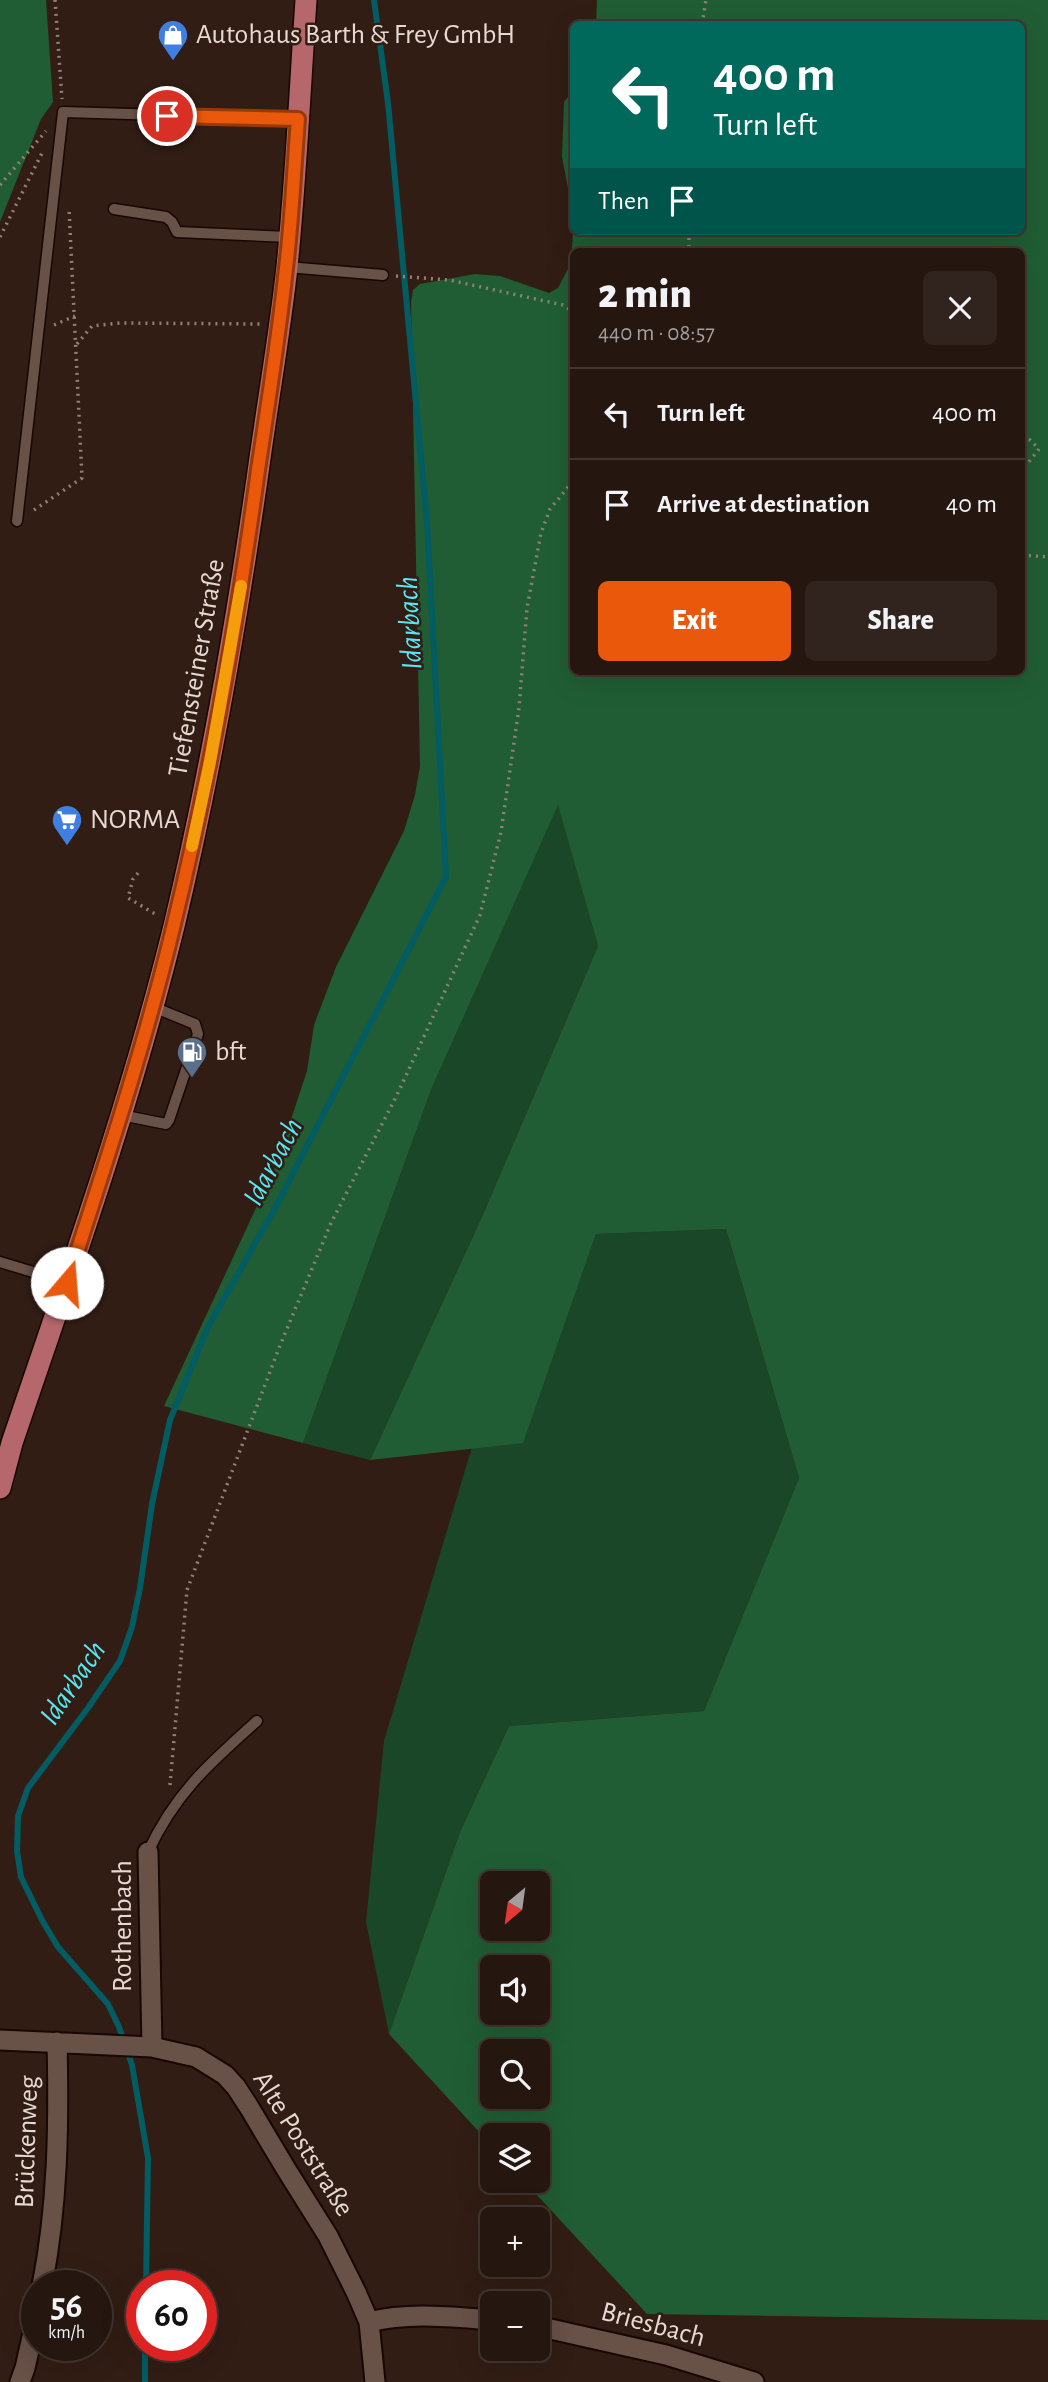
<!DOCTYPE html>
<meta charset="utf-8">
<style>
:root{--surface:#25160f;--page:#31231d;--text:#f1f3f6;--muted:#a39f9e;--line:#42352f;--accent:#ea580c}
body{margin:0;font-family:"Alegreya Sans",sans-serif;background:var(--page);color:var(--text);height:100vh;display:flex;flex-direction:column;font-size:26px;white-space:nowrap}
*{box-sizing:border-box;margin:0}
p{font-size:23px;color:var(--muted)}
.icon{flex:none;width:38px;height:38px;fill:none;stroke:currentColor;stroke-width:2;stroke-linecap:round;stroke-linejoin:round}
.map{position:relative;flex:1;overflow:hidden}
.panel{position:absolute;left:570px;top:248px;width:455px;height:427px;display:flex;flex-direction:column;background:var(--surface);border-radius:10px;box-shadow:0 7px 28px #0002,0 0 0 2px var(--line)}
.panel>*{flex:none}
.banner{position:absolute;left:570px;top:21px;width:455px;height:214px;border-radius:10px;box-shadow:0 7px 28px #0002,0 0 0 2px var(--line);background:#00695c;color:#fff;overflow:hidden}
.needle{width:46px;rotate:209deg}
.tools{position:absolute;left:480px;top:1871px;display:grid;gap:14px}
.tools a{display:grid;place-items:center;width:70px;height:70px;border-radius:10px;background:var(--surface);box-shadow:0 7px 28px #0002,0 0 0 2px var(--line);font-size:35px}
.speed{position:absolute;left:21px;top:2270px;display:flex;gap:14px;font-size:35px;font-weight:700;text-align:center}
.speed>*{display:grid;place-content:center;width:91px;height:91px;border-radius:50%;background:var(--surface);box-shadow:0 7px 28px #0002,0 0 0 2px var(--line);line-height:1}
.speed small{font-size:18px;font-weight:400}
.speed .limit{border:10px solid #d22;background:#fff;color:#111}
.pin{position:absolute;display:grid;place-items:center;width:60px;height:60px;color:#fff;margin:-30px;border:4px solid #fff;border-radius:50%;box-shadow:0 2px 7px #0007}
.me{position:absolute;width:77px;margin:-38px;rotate:18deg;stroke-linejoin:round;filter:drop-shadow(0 0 5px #0008)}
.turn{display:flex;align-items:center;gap:24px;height:147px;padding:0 28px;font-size:32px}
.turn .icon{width:91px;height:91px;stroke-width:2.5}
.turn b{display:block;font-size:49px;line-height:60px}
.then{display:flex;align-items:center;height:66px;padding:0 28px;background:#0003;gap:14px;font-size:26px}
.round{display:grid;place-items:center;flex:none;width:74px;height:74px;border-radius:10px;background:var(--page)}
.overview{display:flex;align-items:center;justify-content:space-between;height:119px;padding:0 28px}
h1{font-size:42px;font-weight:800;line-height:52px}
.action{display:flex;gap:14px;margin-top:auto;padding:14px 28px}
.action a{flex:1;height:80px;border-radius:10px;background:var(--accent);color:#fff;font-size:28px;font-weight:800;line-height:80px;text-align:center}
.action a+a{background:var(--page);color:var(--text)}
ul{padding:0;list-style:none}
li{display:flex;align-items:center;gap:21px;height:91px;padding:0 28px;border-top:2px solid var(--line)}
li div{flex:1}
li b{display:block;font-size:26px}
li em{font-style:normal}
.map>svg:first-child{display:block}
.green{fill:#1a4728}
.forest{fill:#205d34;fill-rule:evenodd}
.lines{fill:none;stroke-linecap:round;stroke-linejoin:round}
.stream{stroke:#025c62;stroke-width:6}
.lane-casing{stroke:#180702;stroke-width:13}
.street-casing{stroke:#180702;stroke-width:23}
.primary-casing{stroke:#180702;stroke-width:24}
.path{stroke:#908078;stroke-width:3.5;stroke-dasharray:2 5;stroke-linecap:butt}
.lane{stroke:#685147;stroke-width:10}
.street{stroke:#685147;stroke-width:19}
.primary{stroke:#b5676c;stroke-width:21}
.route-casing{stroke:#983908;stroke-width:18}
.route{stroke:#ea580c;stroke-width:12}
.slow{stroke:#f59e0b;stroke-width:12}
.labels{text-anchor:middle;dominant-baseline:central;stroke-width:5;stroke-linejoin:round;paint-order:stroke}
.poi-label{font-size:28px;fill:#e6d8d2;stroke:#311d14;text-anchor:start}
.street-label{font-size:28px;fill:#e6d8d2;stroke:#311d14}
.water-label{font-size:30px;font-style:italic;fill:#57e6f2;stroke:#311d14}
</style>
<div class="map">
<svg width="1048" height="2382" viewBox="0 0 1048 2382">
<rect width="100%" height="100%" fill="#311d14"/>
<path class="green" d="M558,804L598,946L481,1219L370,1460L303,1443L431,1090Z
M726,1229L799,1478L704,1711L509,1726L460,1832L389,2034L366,1922L384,1741L472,1447L523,1442L596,1234Z"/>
<path class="forest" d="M0,0H46L53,102L41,119L0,222Z
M597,0H1048V2320L647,2314L524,2181L537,2180V2135H492V2146L389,2034L460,1832L509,1726L704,1711L799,1478L726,1229L596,1234L523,1443L370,1460L481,1219L598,946L558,805L431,1090L303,1443L164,1406L276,1165L307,1071L314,1025L336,967L404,831L415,795L420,766L411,302L413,290L420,284L475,274L500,276L549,293L558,288L571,263L574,219L562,157L564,102L574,89V231H1022V24H596ZM574,252H1022V672H574ZM492,1883H537V1928H492ZM492,1967H537V2012H492ZM492,2051H537V2096H492Z"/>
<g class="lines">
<path class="stream" d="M146,2286L148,2158L132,2065L119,2027L108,2004L58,1947L42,1920L21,1877L17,1851L18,1816L28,1788L88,1708L120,1661L132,1627L140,1588L152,1504L170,1420L208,1327L274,1210L446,877L427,522L388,103L374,0
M145,2382V2345"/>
<g class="lane-casing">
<path id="lane" d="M114,209L166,217L172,222L177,232L289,237
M287,267L383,275
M17,521L63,112L298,119
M121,1115L166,1124L169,1120L198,1034L195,1024L153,1007
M0,1262L66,1282
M148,1852C175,1793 210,1763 257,1721"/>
</g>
<g class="street-casing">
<path id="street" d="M148,1852L152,2047
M0,2040L152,2047L196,2057L225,2075L236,2087L249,2107L286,2169L328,2236L356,2292L369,2322L375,2382
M42,2286C58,2205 59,2124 57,2042
M369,2322C410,2312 450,2317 492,2320
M537,2326L666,2355L754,2382
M20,2382L25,2368L37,2315"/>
</g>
<g class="primary-casing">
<path id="primary" d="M0,1488L12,1443C70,1272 131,1101 174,926C211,771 238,615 260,458C269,394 280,331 287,267C296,178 300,89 306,0"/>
</g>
<path class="path" d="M55,0L62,99
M702,24L706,0
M0,185L46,131
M689,231V252
M0,237L43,151
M396,276L449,280L563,305L574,312
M54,325L75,316
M77,344L92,326L120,323L260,324
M1022,438L1030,440L1039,449L1028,463L1022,464
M34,510L82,478L69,208
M1022,555L1048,557
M138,873L133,879L128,898L157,915
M170,1785L187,1590L279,1348L331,1223L397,1095L480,915L501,832L519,708L527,608L541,533L550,509L574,480"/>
<use href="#lane" class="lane"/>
<use href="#street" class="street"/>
<use href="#primary" class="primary"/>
</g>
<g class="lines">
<g class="route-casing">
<path id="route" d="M67,1283C105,1165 144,1048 173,928C210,777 237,623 258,470C268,403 279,336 286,268C292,219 294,169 298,119L167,116"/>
</g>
<use href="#route" class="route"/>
<path class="slow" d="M192,846L210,762L241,586"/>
</g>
<defs>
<g id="shop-pin" transform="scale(1.575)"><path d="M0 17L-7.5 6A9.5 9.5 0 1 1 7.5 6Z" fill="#3f7fe0" stroke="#311d14"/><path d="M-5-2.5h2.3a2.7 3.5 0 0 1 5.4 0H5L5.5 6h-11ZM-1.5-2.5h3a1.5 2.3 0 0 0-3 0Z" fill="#fff"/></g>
<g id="supermarket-pin" transform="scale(1.575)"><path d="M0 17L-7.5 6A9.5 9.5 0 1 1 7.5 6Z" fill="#3f7fe0" stroke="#311d14"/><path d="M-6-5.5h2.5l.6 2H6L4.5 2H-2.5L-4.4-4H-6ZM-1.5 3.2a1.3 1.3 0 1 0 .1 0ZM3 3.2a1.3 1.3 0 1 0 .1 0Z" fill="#fff"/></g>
<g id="fuel-pin" transform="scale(1.575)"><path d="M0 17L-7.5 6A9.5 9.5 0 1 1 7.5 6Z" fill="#5c6f8a" stroke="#311d14"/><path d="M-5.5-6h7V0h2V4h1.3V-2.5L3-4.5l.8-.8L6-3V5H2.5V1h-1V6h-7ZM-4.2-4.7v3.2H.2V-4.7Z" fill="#fff"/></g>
</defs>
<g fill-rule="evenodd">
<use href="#shop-pin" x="173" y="35"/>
<use href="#supermarket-pin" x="67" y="820"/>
<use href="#fuel-pin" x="192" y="1052"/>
</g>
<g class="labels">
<g class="poi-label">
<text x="196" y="35">Autohaus Barth &amp; Frey GmbH</text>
<text x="90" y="820">NORMA</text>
<text x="215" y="1052">bft</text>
</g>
<g class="street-label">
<text transform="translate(197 668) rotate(-80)">Tiefensteiner Straße</text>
<text transform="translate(123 1926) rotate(-90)">Rothenbach</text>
<text transform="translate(27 2142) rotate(-88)">Brückenweg</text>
<text transform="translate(303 2144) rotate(58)">Alte Poststraße</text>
<text transform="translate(653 2325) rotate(15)">Briesbach</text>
</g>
<g class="water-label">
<text transform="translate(410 623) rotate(-93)">Idarbach</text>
<text transform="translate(273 1162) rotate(-62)">Idarbach</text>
<text transform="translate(73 1683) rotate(-56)">Idarbach</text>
</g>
</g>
</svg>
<div class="tools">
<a><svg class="needle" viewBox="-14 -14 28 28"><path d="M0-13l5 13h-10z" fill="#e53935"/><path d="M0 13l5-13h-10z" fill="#a39f9e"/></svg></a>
<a><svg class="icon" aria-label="sound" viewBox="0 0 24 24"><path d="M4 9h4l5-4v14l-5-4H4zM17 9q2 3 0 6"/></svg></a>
<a><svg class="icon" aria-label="search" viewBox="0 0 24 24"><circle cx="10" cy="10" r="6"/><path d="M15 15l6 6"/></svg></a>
<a><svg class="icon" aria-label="layers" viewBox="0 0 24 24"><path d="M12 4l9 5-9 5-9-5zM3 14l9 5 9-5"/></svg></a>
<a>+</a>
<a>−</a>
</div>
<div class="speed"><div>56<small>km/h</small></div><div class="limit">60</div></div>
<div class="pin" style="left:167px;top:116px;background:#d93025"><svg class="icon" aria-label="arrive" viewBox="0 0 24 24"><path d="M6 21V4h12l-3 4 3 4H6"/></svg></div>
<svg class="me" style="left:67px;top:1283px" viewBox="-20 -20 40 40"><circle r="19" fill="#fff"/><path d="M0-13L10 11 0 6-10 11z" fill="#ea580c"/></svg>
<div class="banner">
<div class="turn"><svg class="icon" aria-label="left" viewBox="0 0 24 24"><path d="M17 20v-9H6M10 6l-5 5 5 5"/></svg><div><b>400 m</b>Turn left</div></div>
<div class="then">Then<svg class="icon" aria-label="arrive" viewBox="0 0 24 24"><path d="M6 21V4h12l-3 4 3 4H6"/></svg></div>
</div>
<section class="panel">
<div class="overview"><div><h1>2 min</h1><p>440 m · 08:57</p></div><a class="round"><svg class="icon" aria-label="close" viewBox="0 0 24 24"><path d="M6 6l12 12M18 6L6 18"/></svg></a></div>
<ul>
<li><svg class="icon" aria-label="left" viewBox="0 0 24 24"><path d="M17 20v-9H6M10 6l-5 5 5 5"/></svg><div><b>Turn left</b></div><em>400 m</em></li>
<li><svg class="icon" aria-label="arrive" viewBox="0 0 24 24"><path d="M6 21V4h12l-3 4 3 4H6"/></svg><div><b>Arrive at destination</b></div><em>40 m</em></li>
</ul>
<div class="action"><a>Exit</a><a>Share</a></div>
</section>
</div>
